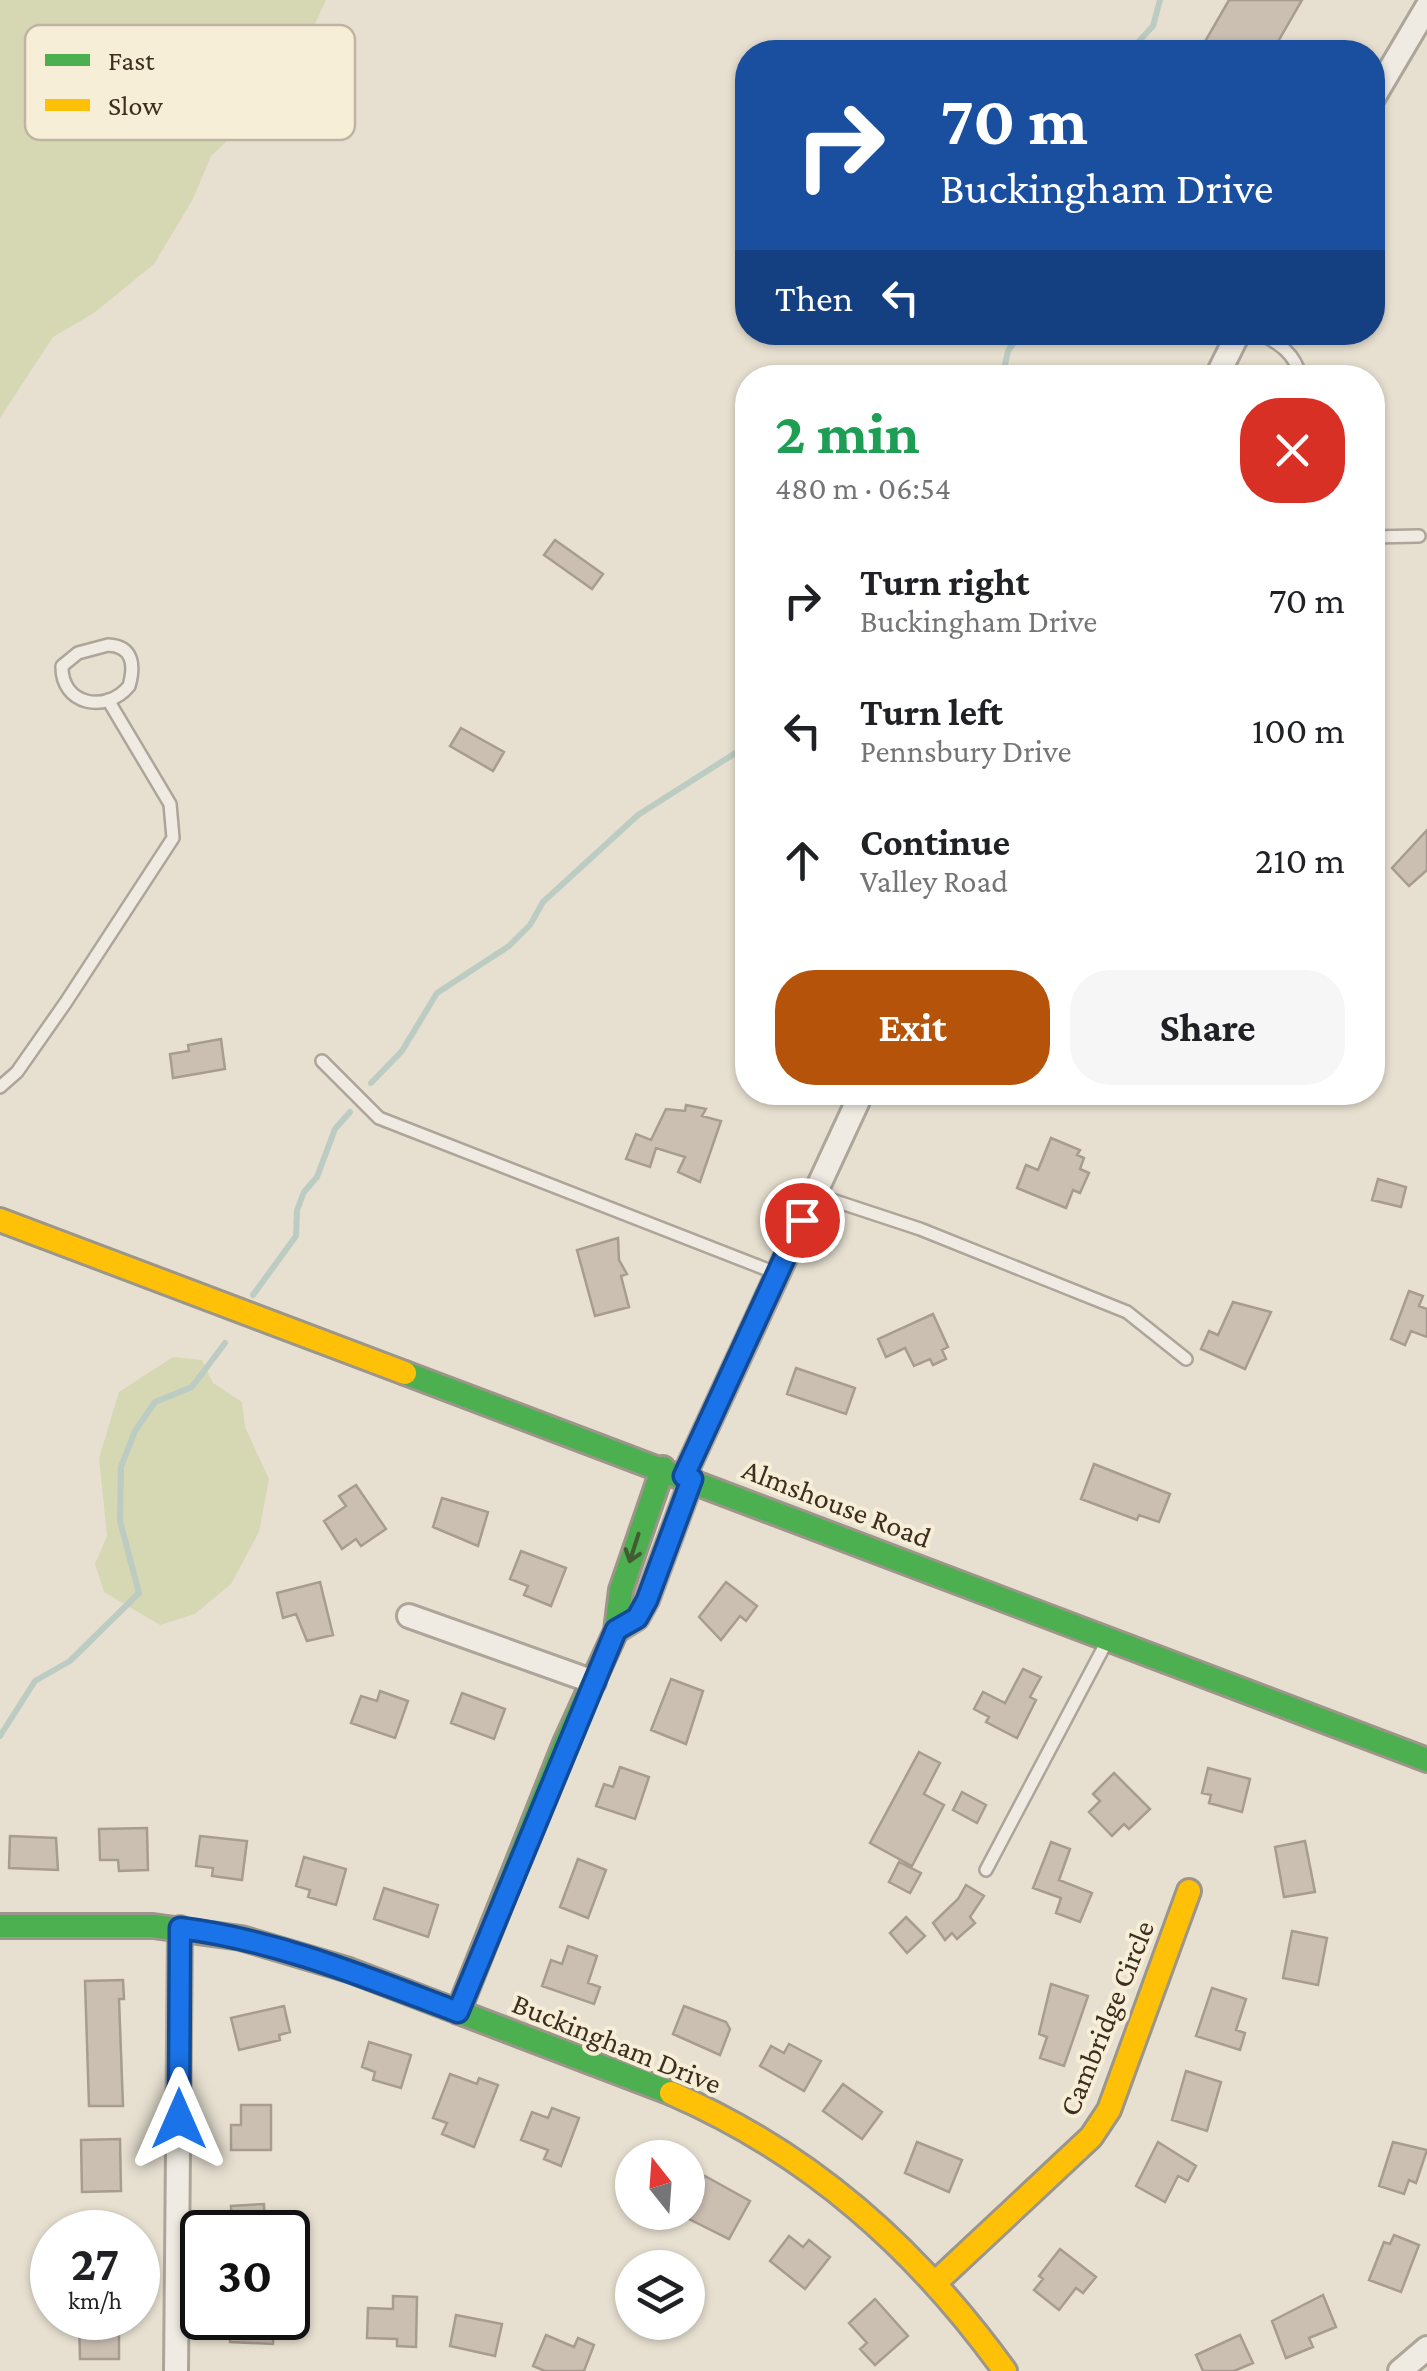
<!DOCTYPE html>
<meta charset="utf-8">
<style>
:root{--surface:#fff;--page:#f6f6f6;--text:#202124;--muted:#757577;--accent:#b45309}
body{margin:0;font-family:"Crimson Pro",serif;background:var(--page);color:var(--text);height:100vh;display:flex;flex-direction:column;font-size:38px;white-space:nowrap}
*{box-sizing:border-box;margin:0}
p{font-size:32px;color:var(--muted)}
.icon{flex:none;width:55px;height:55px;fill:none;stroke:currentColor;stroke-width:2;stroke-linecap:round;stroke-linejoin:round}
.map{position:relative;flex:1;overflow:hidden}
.sheet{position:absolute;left:735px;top:365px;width:650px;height:740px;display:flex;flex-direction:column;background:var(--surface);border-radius:40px;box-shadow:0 2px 8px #0004}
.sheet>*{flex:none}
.guide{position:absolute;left:735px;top:40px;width:650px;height:305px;border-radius:40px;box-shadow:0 2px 8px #0004;background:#1a4fa0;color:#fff;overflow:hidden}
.needle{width:65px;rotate:343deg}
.controls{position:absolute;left:615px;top:2140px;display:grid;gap:20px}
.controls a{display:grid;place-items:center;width:90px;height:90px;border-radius:50%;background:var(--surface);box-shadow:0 2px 8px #0004;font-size:50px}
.speed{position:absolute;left:30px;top:2210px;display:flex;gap:20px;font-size:50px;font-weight:700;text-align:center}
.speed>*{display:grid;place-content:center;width:130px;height:130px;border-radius:50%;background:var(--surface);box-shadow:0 2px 8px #0004;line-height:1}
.speed small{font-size:25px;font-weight:400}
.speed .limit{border:5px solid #111;border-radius:15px;background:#fff;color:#111}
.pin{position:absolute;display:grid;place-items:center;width:85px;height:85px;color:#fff;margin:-42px;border:5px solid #fff;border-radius:50%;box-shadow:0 2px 10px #0007}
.me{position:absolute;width:110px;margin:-55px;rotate:0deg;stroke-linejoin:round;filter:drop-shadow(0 0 8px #0008)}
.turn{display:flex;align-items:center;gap:35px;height:210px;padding:0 40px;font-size:45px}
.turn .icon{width:130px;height:130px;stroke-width:2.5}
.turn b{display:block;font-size:70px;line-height:85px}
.then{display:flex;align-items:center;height:95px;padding:0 40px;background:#0003;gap:20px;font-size:38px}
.round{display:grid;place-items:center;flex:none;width:105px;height:105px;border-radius:40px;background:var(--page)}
.headline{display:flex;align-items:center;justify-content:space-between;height:170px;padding:0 40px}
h1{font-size:60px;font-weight:700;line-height:75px;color:#1e9e55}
.cta{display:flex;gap:20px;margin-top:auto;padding:20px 40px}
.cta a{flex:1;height:115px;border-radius:40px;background:var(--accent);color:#fff;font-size:40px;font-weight:700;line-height:115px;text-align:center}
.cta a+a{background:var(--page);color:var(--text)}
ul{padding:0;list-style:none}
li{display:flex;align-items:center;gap:30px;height:130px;padding:0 40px}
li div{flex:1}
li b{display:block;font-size:38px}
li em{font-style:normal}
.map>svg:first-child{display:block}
.green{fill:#d6d7b3}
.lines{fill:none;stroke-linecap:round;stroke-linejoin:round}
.stream{stroke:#bcccc2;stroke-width:6}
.building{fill:#cbbfb2;stroke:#a89c90;stroke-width:2.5}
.lane-casing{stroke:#ada599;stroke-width:16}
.street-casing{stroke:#ada599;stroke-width:28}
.fast-casing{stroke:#9c958a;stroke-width:28}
.slow-casing{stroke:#9c958a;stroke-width:28}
.lane{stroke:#efebe3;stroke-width:11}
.street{stroke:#efebe3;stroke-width:22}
.fast{stroke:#4caf50;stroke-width:22}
.slow{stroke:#ffc107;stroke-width:22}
.oneway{stroke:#425b31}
.route-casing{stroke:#114b97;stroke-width:25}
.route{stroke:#1a73e8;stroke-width:18}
.labels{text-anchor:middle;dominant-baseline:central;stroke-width:8;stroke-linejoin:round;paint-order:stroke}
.street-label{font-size:30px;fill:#3d2e20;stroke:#f7eed8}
.key{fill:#f7eed8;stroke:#bfb4a1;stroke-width:2.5}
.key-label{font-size:28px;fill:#3d2e20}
</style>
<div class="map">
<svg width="1427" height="2371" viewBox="0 0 1427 2371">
<rect width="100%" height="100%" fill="#e7e0d1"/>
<path class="green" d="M0,0H326L313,28L276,74L249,121L211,156L193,199L154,264L94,313L53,337L0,418Z
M173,1357L202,1360L213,1383L242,1402L245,1427L269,1479L259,1532L231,1584L195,1614L160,1625L104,1592L95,1564L107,1536L99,1458L119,1392Z"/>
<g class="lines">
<path class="stream" d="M1129,52L1153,26L1160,0
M1002,378L1008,351L1021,332
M371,1083L402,1051L437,993L509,946L530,925L543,902L638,815L748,745
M253,1295L296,1236L297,1210L304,1192L317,1177L335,1129L350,1112
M0,1736L35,1681L70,1661L139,1593L120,1521L121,1467L135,1431L155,1402L192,1387L225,1343"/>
</g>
<path class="building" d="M1229,0H1302L1272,52H1215L1203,45Z
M555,540L603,574L592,589L544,555Z
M461,728L504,752L493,771L450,746Z
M1427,830V870L1409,886L1392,868Z
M221,1039L225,1069L173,1078L170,1054L189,1051L188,1045Z
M686,1105L706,1109L702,1116L721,1121L700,1182L678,1172L685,1157L656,1148L650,1167L626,1159L636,1134L651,1140L666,1109L685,1111Z
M1051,1138L1080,1150L1077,1155L1084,1158L1080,1169L1089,1173L1080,1193L1073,1190L1066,1208L1017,1188L1026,1165L1038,1170Z
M1378,1179L1406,1187L1401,1207L1372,1200Z
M618,1238L619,1260L627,1274L621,1276L629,1307L595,1316L577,1250Z
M1409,1291L1423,1296L1419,1306L1427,1309V1337L1411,1331L1405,1345L1391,1339Z
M1233,1302L1271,1312L1245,1369L1201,1349L1209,1331L1218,1335Z
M933,1314L948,1347L942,1350L946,1359L933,1365L930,1359L914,1366L905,1348L886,1357L878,1339Z
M796,1368L855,1388L846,1414L787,1394Z
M1094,1464L1170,1494L1159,1522L1139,1515L1137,1520L1081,1499Z
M356,1485L386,1529L361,1546L356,1539L342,1549L324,1521L346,1506L339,1496Z
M442,1498L488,1512L478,1546L433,1527Z
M521,1551L566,1568L551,1606L524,1595L528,1586L510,1579Z
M320,1582L333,1635L307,1641L296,1614L283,1618L277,1593Z
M726,1582L757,1606L746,1621L740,1616L721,1640L699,1617Z
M1023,1669L1041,1677L1030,1697L1036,1700L1017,1738L986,1722L989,1717L974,1709L983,1692L1005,1703Z
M671,1679L703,1691L686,1744L651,1730Z
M380,1691L408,1701L395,1738L351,1723L361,1696L377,1701Z
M462,1693L505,1709L494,1739L451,1723Z
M919,1752L940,1763L924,1794L944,1805L912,1866L870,1843Z
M620,1767L649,1777L635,1819L596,1806L604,1784L613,1787Z
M1208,1768L1250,1779L1242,1812L1209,1803L1211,1795L1202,1793Z
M1114,1773L1150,1809L1129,1829L1124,1824L1112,1836L1089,1812L1100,1801L1093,1794Z
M962,1792L986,1805L977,1823L953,1810Z
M147,1828L148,1870L119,1871L118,1860H100L99,1829Z
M10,1836L56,1838L58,1870L9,1868Z
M200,1836L247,1841L242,1880L212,1876L213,1868L196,1866Z
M1305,1841L1315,1892L1284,1897L1275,1847Z
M1051,1842L1070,1849L1059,1880L1092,1893L1080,1922L1056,1913L1061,1898L1033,1888Z
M304,1857L346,1869L336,1905L308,1897L310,1890L296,1886Z
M578,1859L606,1870L588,1918L560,1907Z
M899,1862L921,1873L910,1893L889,1882Z
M966,1885L984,1896L970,1917L975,1923L957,1939L952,1933L945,1940L933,1923L958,1899Z
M384,1888L438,1905L428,1937L374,1919Z
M906,1917L925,1936L907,1953L890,1933Z
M1292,1931L1327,1938L1318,1985L1283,1978Z
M568,1946L597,1956L588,1983L600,1987L594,2004L542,1986L551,1960L562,1964Z
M123,1980L124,1999H119L123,2106H89L85,1981Z
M1051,1984L1088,1996L1064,2066L1040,2058L1047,2037L1039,2034Z
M1212,1988L1246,1999L1236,2030L1245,2033L1240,2050L1196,2036Z
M284,2006L290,2032L279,2035L280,2040L239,2050L231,2018Z
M684,2006L726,2022L730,2029L720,2055L673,2034Z
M369,2042L411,2055L401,2088L373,2080L375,2072L362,2067Z
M789,2044L821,2061L804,2091L760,2066L771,2046L784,2053Z
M1186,2071L1221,2082L1207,2131L1172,2120Z
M450,2074L477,2084L479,2078L498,2085L474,2147L442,2134L447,2123L433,2118Z
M843,2084L882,2112L862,2139L823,2111Z
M241,2105H271V2150H231V2125H241Z
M552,2108L579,2118L561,2166L544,2159L548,2150L521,2140L532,2112L548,2118Z
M120,2139L121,2191L82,2192L81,2140Z
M917,2142L962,2160L949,2192L905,2173Z
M1158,2142L1196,2166L1188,2181L1178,2176L1165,2202L1136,2186Z
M1393,2142L1427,2150L1416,2183L1409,2180L1404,2194L1379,2186Z
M705,2176L750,2201L729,2239L683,2216Z
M264,2204L265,2232H232L231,2206Z
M1394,2235L1419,2245L1401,2292L1369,2280L1384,2242L1390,2244Z
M789,2236L803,2247L809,2240L830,2257L805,2289L770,2261Z
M1060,2249L1096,2277L1083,2293L1076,2288L1059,2310L1034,2290L1043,2279L1039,2276Z
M1323,2295L1336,2327L1309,2338L1313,2347L1286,2358L1272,2321Z
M393,2296L417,2297L416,2347L397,2346V2339L367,2338L368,2308L393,2309Z
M875,2299L908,2336L875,2365L860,2349L867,2343L849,2323Z
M456,2315L502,2324L495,2356L450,2346Z
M79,2318L119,2321V2359H80Z
M231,2318H263V2323L274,2324L273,2344L230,2342Z
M546,2335L574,2347L578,2338L594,2345L584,2371H545L533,2366Z
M1240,2335L1253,2363L1234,2371H1203L1196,2355Z"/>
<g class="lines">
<g class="lane-casing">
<path id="lane" d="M1258,332C1280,344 1295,353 1301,378
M1372,537L1419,536
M108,645C133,646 135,665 129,686C106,714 61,705 62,666L78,653Z
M322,1061L379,1118L776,1273
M0,1087L17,1072L66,1002L173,838L170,804L108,700
M814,1194L920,1229L1127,1312L1186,1359
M986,1870L1106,1643"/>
</g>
<g class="street-casing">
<path id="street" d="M1372,100L1427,7
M1216,378L1239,332
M684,1476L862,1092
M409,1616L594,1682
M616,1631L637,1618L647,1600L692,1479
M176,2371L180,1928
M1400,2371L1427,2348"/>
</g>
<g class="fast-casing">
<path id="fast" d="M405,1373L1427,1760
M0,1926H153L241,1938L349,1970L671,2093
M458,2012L565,1743L616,1631L621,1590L663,1468"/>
</g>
<g class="slow-casing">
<path id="slow" d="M0,1220L405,1373
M671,2093C811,2154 916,2248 1005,2371
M935,2283L1091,2137L1109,2110L1189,1891"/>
</g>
<use href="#lane" class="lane"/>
<use href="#street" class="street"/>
<use href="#fast" class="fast"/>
<use href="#slow" class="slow"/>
</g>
<defs><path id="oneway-shaft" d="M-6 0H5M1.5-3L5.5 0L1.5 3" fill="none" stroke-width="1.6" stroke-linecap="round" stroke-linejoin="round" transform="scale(2.5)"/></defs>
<use class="oneway" href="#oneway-shaft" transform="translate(634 1548) rotate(108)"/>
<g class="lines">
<g class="route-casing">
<path id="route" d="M179,2119L180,1928C276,1940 368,1978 458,2012L616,1630L637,1618L647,1600L692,1479L684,1476L802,1220"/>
</g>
<use href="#route" class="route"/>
</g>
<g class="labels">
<g class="street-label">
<text transform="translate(837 1503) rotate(21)">Almshouse Road</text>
<text transform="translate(1106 2018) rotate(-68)">Cambridge Circle</text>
<text transform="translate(617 2043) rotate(22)">Buckingham Drive</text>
</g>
</g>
<rect x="25" y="25" width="330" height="115" rx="15" class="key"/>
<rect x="45" y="54" width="45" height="12" fill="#4caf50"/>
<rect x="45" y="99" width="45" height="12" fill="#ffc107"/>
<g class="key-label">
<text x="108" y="70">Fast</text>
<text x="108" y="115">Slow</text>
</g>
</svg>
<div class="controls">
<a><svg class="needle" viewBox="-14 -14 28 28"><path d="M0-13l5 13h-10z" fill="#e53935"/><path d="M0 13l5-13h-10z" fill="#757577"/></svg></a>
<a><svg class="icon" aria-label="layers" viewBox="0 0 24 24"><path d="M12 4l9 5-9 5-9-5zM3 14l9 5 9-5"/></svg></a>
</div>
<div class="speed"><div>27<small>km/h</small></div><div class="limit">30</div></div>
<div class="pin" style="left:802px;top:1220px;background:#d93025"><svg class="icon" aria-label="arrive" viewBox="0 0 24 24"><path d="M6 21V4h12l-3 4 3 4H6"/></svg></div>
<svg class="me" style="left:179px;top:2119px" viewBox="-20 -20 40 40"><path d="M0-17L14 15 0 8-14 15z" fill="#1a73e8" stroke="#fff" stroke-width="4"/></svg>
<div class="guide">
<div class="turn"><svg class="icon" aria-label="right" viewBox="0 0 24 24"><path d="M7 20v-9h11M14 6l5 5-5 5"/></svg><div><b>70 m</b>Buckingham Drive</div></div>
<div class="then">Then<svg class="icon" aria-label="left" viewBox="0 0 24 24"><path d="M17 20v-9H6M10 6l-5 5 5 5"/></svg></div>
</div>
<section class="sheet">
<div class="headline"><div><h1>2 min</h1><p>480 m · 06:54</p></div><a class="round" style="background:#d93025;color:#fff"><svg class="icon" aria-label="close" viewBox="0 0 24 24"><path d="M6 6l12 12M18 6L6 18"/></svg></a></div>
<ul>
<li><svg class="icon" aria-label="right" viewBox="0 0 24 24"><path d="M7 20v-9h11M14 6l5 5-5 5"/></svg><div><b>Turn right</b><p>Buckingham Drive</p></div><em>70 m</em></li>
<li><svg class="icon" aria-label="left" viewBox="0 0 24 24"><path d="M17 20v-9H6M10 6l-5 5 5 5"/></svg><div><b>Turn left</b><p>Pennsbury Drive</p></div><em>100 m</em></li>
<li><svg class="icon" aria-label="ahead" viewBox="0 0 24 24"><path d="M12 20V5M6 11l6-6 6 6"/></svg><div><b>Continue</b><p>Valley Road</p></div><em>210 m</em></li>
</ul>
<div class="cta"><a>Exit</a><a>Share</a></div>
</section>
</div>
